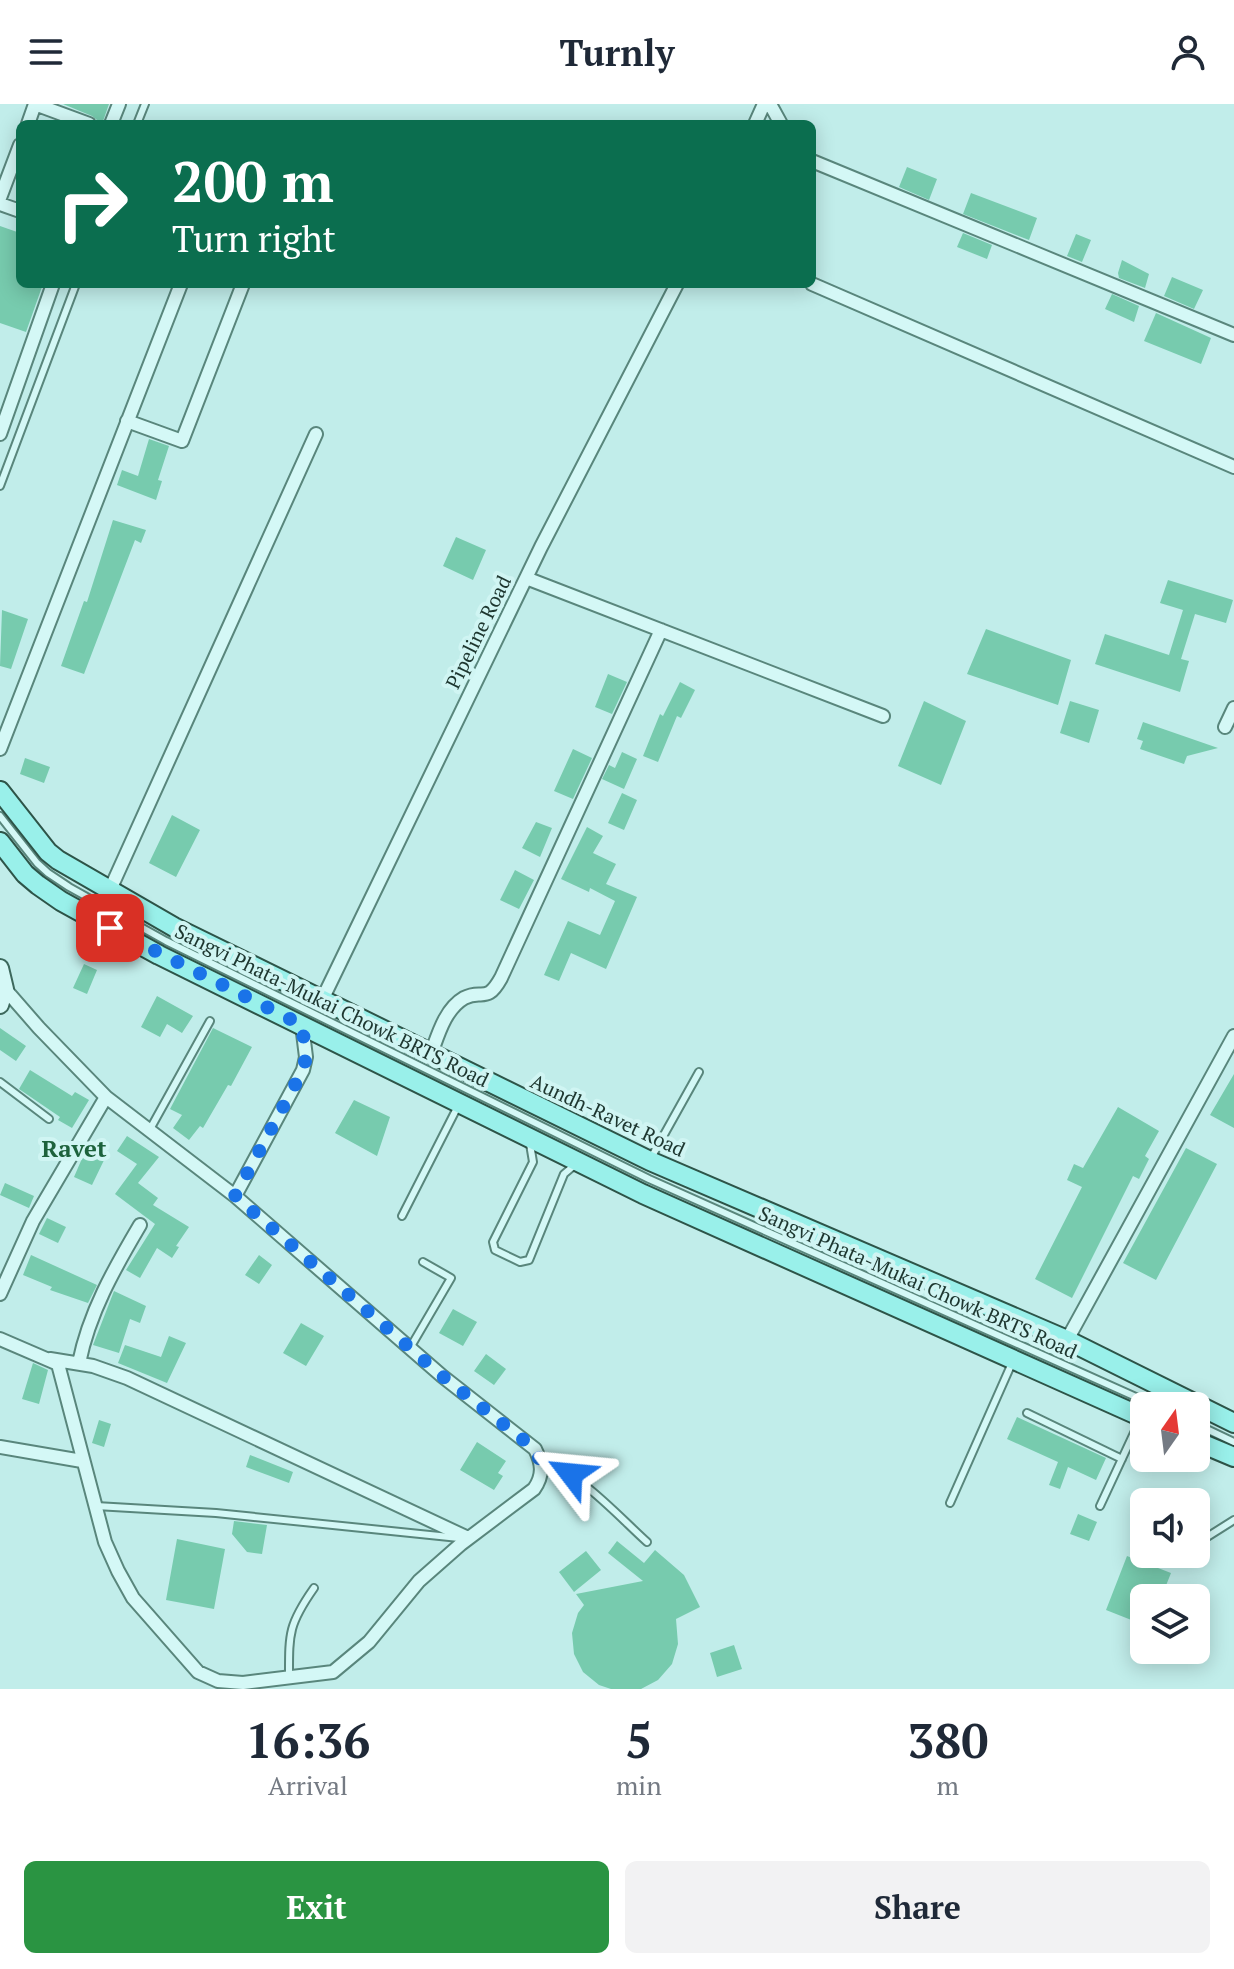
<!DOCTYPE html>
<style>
:root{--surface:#fff;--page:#f2f2f3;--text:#1f2937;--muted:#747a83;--accent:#2a9442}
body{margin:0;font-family:"PT Serif",serif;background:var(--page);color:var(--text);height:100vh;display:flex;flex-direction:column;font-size:30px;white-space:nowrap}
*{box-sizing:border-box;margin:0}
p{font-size:26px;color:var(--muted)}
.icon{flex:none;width:44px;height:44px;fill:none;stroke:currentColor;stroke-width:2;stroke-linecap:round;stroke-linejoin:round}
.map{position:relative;height:1585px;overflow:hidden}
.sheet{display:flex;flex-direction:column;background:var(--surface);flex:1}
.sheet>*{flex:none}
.top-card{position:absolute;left:16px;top:16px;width:800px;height:168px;border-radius:12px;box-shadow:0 4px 20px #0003;background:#0b6e4f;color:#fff;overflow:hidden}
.needle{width:52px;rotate:14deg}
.fabs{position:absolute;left:1130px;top:1288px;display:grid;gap:16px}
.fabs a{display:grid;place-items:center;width:80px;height:80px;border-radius:12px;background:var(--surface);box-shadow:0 4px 20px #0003;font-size:40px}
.pin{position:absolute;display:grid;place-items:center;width:68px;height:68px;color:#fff;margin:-34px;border-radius:16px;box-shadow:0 4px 12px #0006}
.me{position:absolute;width:88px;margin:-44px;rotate:299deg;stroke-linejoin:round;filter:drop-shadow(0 0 6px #0008)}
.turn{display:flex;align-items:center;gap:28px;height:168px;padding:0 24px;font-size:36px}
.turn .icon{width:104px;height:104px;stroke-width:2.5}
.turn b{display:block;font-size:56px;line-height:68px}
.eta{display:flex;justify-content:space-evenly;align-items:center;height:136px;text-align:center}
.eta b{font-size:48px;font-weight:700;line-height:56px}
.button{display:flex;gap:16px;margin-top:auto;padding:16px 24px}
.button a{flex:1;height:92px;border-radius:12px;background:var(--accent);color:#fff;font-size:32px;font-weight:700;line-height:92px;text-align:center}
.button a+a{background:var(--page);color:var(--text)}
header{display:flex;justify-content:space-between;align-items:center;height:104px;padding:0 24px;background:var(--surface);font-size:36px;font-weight:700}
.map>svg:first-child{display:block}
.building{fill:#77cbae}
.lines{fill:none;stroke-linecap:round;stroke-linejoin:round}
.service-casing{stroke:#59867c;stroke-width:10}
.minor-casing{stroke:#59867c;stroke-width:16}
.secondary-casing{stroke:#3c685c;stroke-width:20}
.primary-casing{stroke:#2d5448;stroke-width:22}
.service{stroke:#d4f8f6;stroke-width:6}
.minor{stroke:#d4f8f6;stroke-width:12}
.secondary{stroke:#d4f8f6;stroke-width:16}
.primary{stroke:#99f0ea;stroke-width:18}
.route{stroke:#1a73e8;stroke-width:14;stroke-dasharray:0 25.2}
.labels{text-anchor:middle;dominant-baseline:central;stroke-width:8;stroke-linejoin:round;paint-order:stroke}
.street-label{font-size:20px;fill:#1d362f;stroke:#d0f5f3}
.quarter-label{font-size:24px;font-weight:bold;fill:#1d623c;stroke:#d0f5f3}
</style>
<header><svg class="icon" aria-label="menu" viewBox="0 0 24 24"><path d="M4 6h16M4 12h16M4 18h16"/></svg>Turnly<svg class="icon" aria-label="person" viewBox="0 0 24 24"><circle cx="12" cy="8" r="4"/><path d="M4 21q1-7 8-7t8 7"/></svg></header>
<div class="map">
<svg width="1234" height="1585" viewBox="0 0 1234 1585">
<rect width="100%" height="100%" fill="#c1edea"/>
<path class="building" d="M63,0H109L102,20L92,12Z
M907,63L937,75L929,96L899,83Z
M971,89L1037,114L1029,136L963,110Z
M0,122L20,129V180H43L26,228L0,219Z
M963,129L992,141L987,155L957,143Z
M1076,130L1091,136L1082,158L1067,152Z
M1122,156L1149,170L1145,184L1119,174L1118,169Z
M1172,173L1203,186L1194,205L1164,192Z
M1112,190L1139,202L1134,218L1105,205Z
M1156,209L1211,234L1201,260L1144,237Z
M149,335L169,342L158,376L162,377L156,396L117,381L122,366L138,372Z
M113,416L146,426L141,439L135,436L84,570L61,562L84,497L87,498Z
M456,433L486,446L473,476L443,462Z
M1168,476L1233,496L1226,519L1195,510L1181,555L1189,557L1180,588L1095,560L1105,530L1169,551L1183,506L1160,499Z
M2,506L28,515L11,565L0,562Z
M986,525L1071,556L1058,601L967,570Z
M608,570L627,578L612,610L595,603Z
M680,578L695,586L681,614L677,612L658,658L643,652L660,610L663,612Z
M924,597L966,617L941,681L898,662Z
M1070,597L1099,606L1089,639L1060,629Z
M1143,618L1218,644L1187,652L1184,660L1140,645L1143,637L1137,635Z
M573,645L592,654L573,695L554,687Z
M622,648L637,655L624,685L602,675L609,661L615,664Z
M25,654L50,663L44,679L20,670Z
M622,689L637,696L624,726L608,719Z
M172,711L200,726L176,773L149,759Z
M536,718L552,724L540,753L522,744Z
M587,723L603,732L593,749L616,760L606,780L637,793L606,865L571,849L559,877L544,871L568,817L600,831L615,797L590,784L589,788L561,775Z
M515,766L534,776L519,805L500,796Z
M84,860L97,866L87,890L73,884Z
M157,892L193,912L182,929L167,920L160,933L141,923Z
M0,924L26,942L16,957L0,946Z
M213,924L252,943L231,982L228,981L203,1024L200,1022L189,1036L173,1024L182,1011L170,1005Z
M30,966L72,992L75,988L89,996L72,1024L58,1016L60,1013L19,985Z
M1234,970V1024L1210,1011Z
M354,996L390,1013L377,1052L335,1029Z
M1118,1003L1159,1027L1145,1052L1149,1055L1139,1075L1133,1072L1072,1194L1035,1175L1082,1083L1067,1076L1074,1060L1083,1064Z
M127,1032L159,1053L138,1079L158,1094L153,1101L189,1123L176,1142L179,1143L172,1154L157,1144L140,1174L126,1166L155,1120L115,1090L137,1060L117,1047Z
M87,1043L106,1052L92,1081L74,1073Z
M1186,1044L1217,1060L1156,1176L1123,1159Z
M5,1079L34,1092L29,1104L0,1091Z
M47,1114L66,1123L58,1139L39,1130Z
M31,1151L97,1181L88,1199L50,1186L52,1183L23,1171Z
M259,1151L272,1161L259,1180L245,1171Z
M114,1187L146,1202L140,1219L130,1215L119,1249L93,1241Z
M453,1205L477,1218L463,1242L439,1229Z
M301,1219L324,1232L306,1262L283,1249Z
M169,1232L186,1239L167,1279L118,1259L125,1241L161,1253Z
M486,1250L506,1265L494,1281L474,1267Z
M33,1259L48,1266L39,1300L22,1295Z
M1017,1313L1106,1354L1096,1376L1068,1363L1060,1385L1049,1381L1058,1358L1007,1335Z
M99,1316L111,1320L104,1343L92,1339Z
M477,1338L506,1357L498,1369L503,1372L494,1386L460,1366Z
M250,1351L293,1368L289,1379L246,1363Z
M1078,1410L1097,1418L1089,1437L1070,1430Z
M234,1417L267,1421L262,1450L247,1448L232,1430Z
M177,1435L225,1445L214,1505L166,1496Z
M617,1437L644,1459L655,1446L684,1471L700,1503L676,1515L678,1540L672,1560L658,1576L641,1585H611L599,1581L583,1568L574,1550L572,1529L578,1509L584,1501L576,1490L643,1477L608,1449Z
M586,1447L601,1466L574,1488L559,1468Z
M1127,1452L1171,1469L1161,1494H1144V1521L1106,1506Z
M734,1541L742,1565L717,1573L710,1549Z"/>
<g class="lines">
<g class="service-casing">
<path id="service" d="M137,20L145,0
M0,382L76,180
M0,712L37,759L48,769L69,783L166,837L649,1075L1156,1302
M0,978L49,1015
M149,1027L210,917
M530,1040L533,1058L493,1138L495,1146L520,1158L529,1156L564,1070L576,1060
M651,1054L699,968
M402,1112L458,1002
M410,1244L451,1174L423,1158
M1027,1309L1122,1355
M1196,1320L1234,1338
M541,1359C576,1364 620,1414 647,1438
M950,1399L1012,1259
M96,1402L216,1409L459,1434
M1100,1402L1140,1316
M1196,1440L1234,1416
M1159,1457L1175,1450
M289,1574C289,1530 288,1521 314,1484"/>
</g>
<g class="minor-casing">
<path id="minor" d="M35,0L89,20
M770,0L781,20
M28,20L35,0
M111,20L119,0
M755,20L764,0
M812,57L1234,231
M0,94L20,41
M0,100L20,107
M812,180L1234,363
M127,317L182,337L243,180
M0,330L53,180
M526,474L883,612
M1225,623L1234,604
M0,645L181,180
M109,788L316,330
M322,896L541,443L677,180
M431,950C438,931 445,905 464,894C482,884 486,901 501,874L661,526
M235,1092L303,966L306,953L302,921
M0,1190L33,1117L106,993
M0,1235L58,1260L105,1438L118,1467L133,1494L198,1568L218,1577L243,1579L333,1568L369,1538L419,1477L461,1440L534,1385C544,1371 542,1359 535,1345L442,1272L235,1092L106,993L39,924L5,885
M1067,1236L1234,932
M50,1255L93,1262L127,1274L468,1434
M79,1259C89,1209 114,1165 140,1121
M0,1343L82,1357"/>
</g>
<g class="secondary-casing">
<path id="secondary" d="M0,864L5,885L0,901"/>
</g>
<g class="primary-casing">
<path id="primary" d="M0,687L48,748L58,756L174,823L650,1057L1067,1236L1234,1319
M0,738L25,770L38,781L61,797L159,851L643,1090L1144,1314
M1196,1337L1234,1353"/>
</g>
<use href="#service" class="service"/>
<use href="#minor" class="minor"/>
<use href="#secondary" class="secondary"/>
<use href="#primary" class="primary"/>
</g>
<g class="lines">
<path class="route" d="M110,824L302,921L306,953L303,966L235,1092L442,1272L535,1345L541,1359L554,1361L571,1370"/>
</g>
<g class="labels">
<g class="street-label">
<text transform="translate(478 528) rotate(-64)">Pipeline Road</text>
<text transform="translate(332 901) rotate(26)">Sangvi Phata-Mukai Chowk BRTS Road</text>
<text transform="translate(608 1011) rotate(25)">Aundh-Ravet Road</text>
<text transform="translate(918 1178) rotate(24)">Sangvi Phata-Mukai Chowk BRTS Road</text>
</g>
<g class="quarter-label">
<text x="74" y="1044">Ravet</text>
</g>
</g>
</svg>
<div class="fabs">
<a><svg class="needle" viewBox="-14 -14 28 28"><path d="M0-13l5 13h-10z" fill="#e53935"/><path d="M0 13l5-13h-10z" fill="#747a83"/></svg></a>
<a><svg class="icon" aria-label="sound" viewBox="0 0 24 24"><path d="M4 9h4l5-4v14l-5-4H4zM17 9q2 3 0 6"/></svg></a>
<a><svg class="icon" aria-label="layers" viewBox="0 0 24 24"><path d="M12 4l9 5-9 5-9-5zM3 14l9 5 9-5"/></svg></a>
</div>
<div class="pin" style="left:110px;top:824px;background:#d93025"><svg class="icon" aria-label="arrive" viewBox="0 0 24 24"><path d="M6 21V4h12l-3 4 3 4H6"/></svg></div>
<svg class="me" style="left:571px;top:1370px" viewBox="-20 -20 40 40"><path d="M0-17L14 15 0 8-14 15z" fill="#1a73e8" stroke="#fff" stroke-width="4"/></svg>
<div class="top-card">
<div class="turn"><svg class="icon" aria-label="right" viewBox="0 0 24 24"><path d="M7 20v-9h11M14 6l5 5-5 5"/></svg><div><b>200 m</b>Turn right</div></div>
</div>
</div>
<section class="sheet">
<div class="eta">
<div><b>16:36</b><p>Arrival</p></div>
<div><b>5</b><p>min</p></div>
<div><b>380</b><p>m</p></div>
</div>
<div class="button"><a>Exit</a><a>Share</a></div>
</section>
